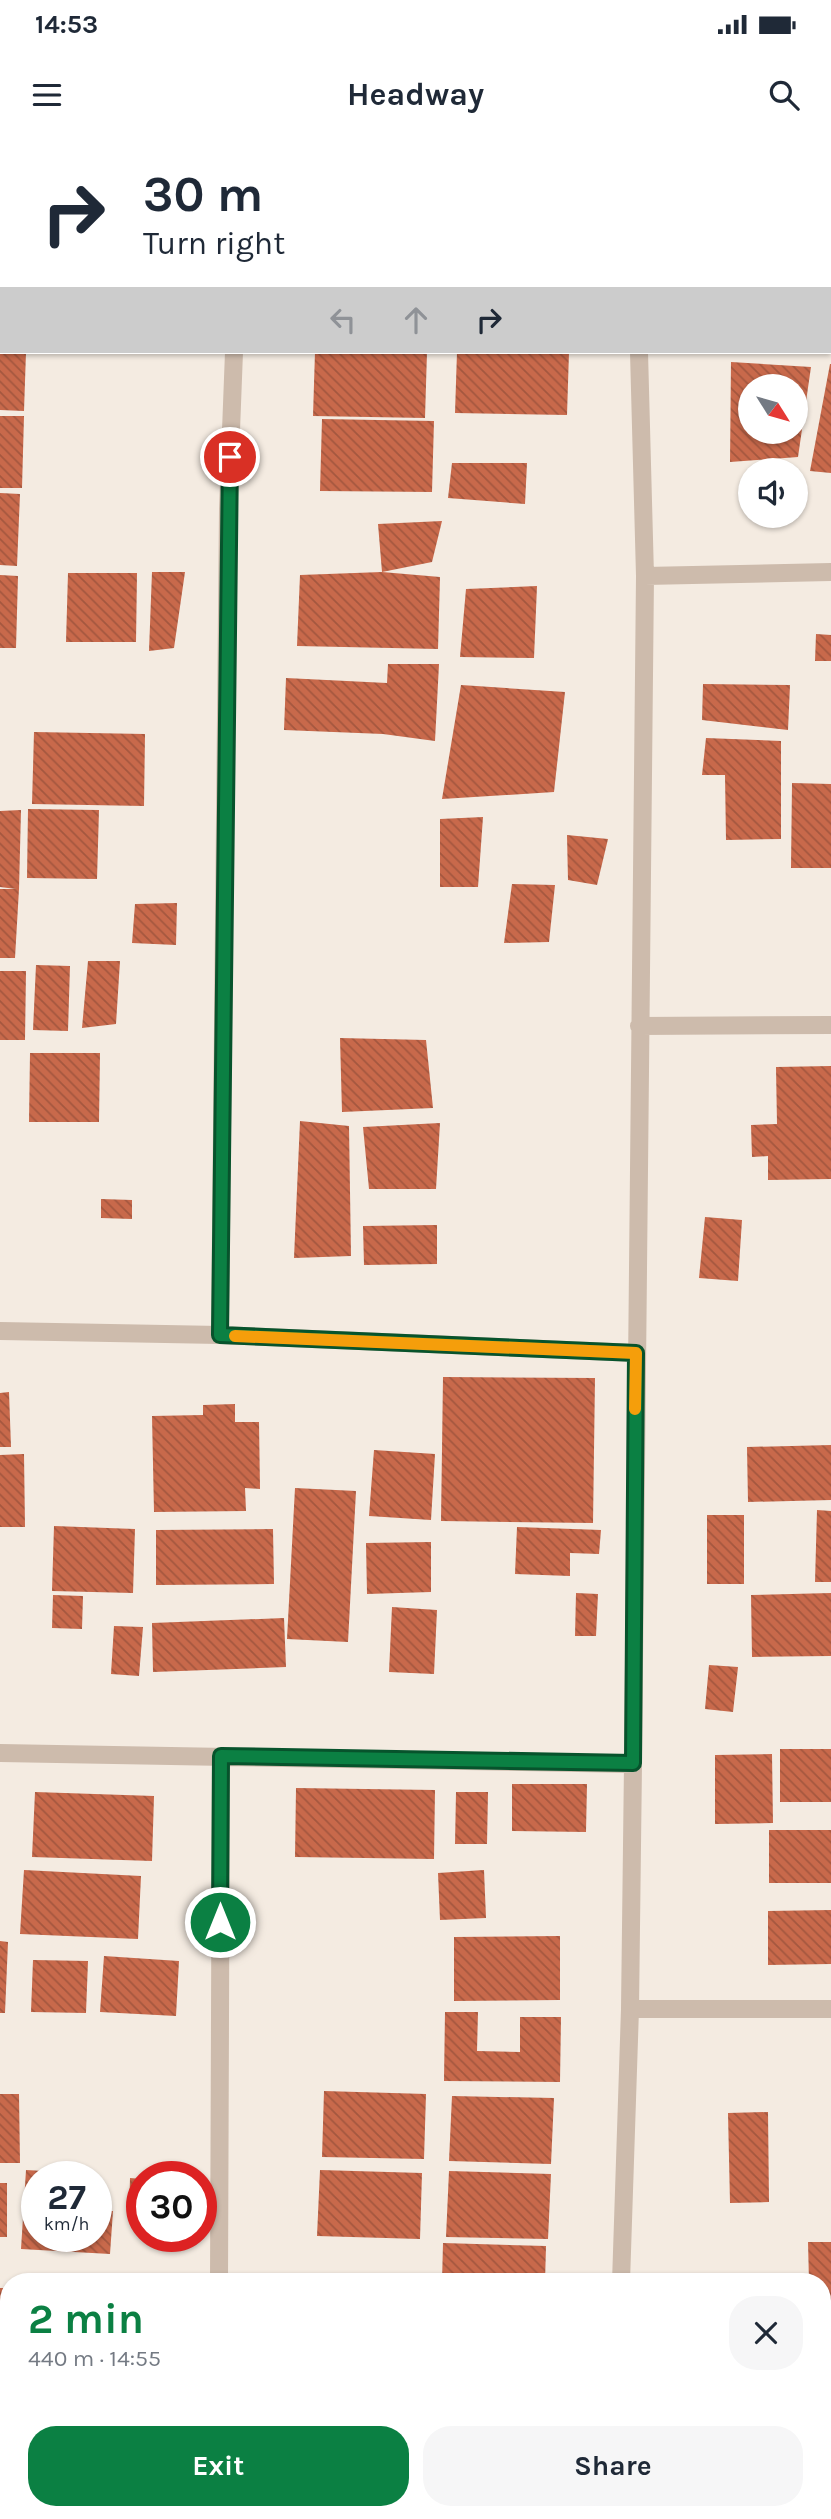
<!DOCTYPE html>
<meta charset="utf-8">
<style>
:root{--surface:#fff;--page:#f6f6f7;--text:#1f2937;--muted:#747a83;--accent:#0b8043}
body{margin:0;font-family:Karla,sans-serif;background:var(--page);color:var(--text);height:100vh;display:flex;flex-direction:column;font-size:26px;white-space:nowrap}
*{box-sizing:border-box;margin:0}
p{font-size:23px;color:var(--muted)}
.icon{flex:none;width:38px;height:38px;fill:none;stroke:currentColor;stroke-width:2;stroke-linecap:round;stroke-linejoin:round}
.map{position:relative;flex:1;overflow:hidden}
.details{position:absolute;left:0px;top:2133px;width:831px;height:247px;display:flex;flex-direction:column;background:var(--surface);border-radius:28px 28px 0 0;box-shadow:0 2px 5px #0004}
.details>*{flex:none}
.banner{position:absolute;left:0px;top:0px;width:831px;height:214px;box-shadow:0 2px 5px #0004;background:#fff;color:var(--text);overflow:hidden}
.needle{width:46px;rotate:127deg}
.tools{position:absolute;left:738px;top:234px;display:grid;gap:14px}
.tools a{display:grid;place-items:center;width:70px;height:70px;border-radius:50%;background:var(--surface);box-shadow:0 2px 5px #0004;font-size:35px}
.speed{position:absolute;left:21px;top:2021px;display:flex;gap:14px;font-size:35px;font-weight:700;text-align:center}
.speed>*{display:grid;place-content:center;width:91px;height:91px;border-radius:50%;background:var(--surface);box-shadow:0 2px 5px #0004;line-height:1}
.speed small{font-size:18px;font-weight:400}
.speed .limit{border:10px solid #d22;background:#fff;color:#111}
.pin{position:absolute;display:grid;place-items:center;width:60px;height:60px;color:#fff;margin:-30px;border:4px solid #fff;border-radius:50%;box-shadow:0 2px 7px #0007}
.me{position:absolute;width:77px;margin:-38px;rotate:0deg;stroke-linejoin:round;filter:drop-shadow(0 0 5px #0008)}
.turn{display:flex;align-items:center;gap:24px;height:147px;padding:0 28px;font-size:32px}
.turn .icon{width:91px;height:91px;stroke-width:2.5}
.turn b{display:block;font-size:49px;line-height:60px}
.lanes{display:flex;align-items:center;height:66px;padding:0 28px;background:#0003;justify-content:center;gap:35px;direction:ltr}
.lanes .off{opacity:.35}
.round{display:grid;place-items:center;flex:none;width:74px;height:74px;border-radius:28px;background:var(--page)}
.head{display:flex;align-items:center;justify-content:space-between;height:119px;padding:0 28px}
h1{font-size:42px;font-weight:700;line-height:52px;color:var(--accent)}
.primary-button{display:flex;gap:14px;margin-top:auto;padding:14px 28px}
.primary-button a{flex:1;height:80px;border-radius:28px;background:var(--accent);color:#fff;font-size:28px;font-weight:700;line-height:80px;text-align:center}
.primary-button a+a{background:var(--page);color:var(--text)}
.status{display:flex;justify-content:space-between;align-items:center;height:49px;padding:0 35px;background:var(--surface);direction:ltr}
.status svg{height:19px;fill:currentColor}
header{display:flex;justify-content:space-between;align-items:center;height:91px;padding:0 28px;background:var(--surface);font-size:32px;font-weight:700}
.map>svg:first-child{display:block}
.building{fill:url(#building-back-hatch);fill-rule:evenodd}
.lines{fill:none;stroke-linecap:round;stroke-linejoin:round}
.minor{stroke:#cdbbac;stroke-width:18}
.route-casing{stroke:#07532c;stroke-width:18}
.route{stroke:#0b8043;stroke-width:12}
.slow{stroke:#f59e0b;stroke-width:12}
</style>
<div class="status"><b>14:53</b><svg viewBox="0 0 49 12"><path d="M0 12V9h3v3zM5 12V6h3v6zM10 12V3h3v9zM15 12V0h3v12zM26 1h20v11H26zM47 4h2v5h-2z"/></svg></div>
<header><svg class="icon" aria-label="menu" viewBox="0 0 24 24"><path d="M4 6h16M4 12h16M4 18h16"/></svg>Headway<svg class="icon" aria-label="search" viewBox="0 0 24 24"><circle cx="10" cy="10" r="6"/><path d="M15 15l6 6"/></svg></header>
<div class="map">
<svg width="831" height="2379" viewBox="0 0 831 2379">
<defs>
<pattern id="building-back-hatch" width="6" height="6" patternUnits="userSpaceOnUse" patternTransform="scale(1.75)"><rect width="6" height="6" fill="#c8694b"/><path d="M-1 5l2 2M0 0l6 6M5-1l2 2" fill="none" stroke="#a4573f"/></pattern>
</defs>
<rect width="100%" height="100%" fill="#f4ebe1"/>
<path class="building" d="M0,212H26L24,271L0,270Z
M315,212H427L425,278L313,276Z
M457,212H569L567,275L455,273Z
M731,222L811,227L798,317L730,322ZM751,247H796V292H751Z
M830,224H831V333L810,331Z
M0,276H24L22,348H0Z
M322,279L434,281L432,352L320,351Z
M452,323H527L525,364L448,358Z
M0,353L20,354L17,426L0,425Z
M442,381L432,422L382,432L378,384Z
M152,432H185L174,508L149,511Z
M382,432L440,437L438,509L297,506L300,435Z
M68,433H137L136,502H66Z
M0,435L18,436L16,508H0Z
M537,446L534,518L460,517L466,449Z
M816,494L831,495V521H815Z
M388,524H439L435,601L383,594L284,590L286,538L387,543Z
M703,544L790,545L788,590L702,580Z
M461,545L565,552L554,652L442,659Z
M34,592L145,594L144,666L32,664Z
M706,598L781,601V699L726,700L725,635H702Z
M792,643L831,644V728H791Z
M28,669L99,670L97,739L27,738Z
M21,670L19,749L15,818H0V749H16L0,747V671Z
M483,677L478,747H440V679Z
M567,695L608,699L597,745L568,740Z
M512,744L555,745L549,802L504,803Z
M177,763L176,805L132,803L135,764Z
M88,821H120L116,884L82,888Z
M36,825L70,826L68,891L33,890Z
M0,831H26L25,900H0Z
M340,898L426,900L433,968L342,972Z
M30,913H100L99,982H29Z
M831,926V1039L768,1040V1016L752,1017L751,985L777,984L776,927Z
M300,981L349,986L351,1116L294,1118Z
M440,983L436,1049H369L363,987Z
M101,1059L132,1060V1079L101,1078Z
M705,1077L742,1080L738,1141L699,1138Z
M437,1085V1124L364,1125L363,1086Z
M443,1237L595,1238L593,1383L441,1381Z
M9,1252L11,1307H0V1253Z
M235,1264V1282H259L260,1349L245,1348L246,1371L154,1372L152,1276L203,1275V1265Z
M831,1305V1360L748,1362L747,1307Z
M374,1310L435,1314L431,1380L369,1376Z
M24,1314L25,1387H0V1315Z
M295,1348L356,1351L348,1502L287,1499Z
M817,1370L831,1371V1442H815Z
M707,1375H744V1444H707Z
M54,1386L135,1389L133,1453L52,1451Z
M517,1387L601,1390L599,1414L570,1413V1436L515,1434Z
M273,1389L274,1444L156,1445V1390Z
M431,1402V1452L367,1454L366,1403Z
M576,1453L598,1454L596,1496H575Z
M831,1453V1516L752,1517L751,1455Z
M53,1455L83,1456L82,1489L52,1488Z
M392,1467L437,1470L434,1534L389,1532Z
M284,1478L286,1527L153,1532L152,1483Z
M114,1486L143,1487L139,1536L111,1534Z
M709,1525L738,1527L733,1572L705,1569Z
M780,1609H831V1662H780Z
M772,1614L773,1683L715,1684V1615Z
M512,1644H587L586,1692L512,1691Z
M296,1648L435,1650L434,1719L295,1717Z
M35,1652L154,1656L152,1721L32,1717Z
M456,1652H488L487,1704H455Z
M769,1690H831V1743H769Z
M24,1730L141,1736L138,1799L20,1794Z
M484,1730L486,1778L440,1780L438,1733Z
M831,1770V1824L768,1825V1771Z
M560,1796V1860L454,1861V1797Z
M0,1801L8,1802L5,1873H0Z
M104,1816L179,1821L176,1876L100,1872Z
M33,1820L88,1821L86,1873L31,1872Z
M445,1872H478L477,1911L520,1912V1877H561L560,1942L444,1941Z
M324,1951L426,1954L424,2019L322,2017Z
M0,1954H19L20,2023H0Z
M452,1956L554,1958L551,2024L449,2021Z
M768,1972L769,2062L730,2063L728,1973Z
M26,2030L80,2033L79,2037H37V2096H96V2071H113L110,2114L21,2109Z
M320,2030L422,2033L420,2099L317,2096Z
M449,2031L551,2034L548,2099L446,2097Z
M130,2038L142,2039V2080L129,2079Z
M0,2043H7V2097H0Z
M808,2102H831V2192L822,2193V2142H809Z
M443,2103L546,2106L545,2142H442Z
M0,2148H9V2186H0Z
M0,2262H9V2297H0Z
M0,2361H9V2371H20V2379H0Z
M450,2371H552V2379H450Z"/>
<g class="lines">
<path class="minor" d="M242,2V0
M637,2V0
M830,80H831
M645,436L831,432
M639,886L831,885
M0,1191L220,1195L636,1213
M220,1195L228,369L234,212
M0,1613L633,1624
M630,1869H831
M219,2142L221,1616
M621,2142L630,1869L633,1624L645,436L639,212
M822,2285H831
M633,2371L634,2379
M217,2379V2371"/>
</g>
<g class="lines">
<g class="route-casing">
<path id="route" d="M220,1782L221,1616L633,1623L636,1213L220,1195L230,317"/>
</g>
<use href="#route" class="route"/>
<path class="slow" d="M235,1196L636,1213L635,1269"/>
</g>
</svg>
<div class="tools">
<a><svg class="needle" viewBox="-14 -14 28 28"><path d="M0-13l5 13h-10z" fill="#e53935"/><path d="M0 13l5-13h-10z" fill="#747a83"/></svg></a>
<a><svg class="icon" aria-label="sound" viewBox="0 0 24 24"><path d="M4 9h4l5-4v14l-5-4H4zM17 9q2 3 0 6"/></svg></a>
</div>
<div class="speed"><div>27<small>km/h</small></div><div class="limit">30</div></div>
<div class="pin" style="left:230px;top:317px;background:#d93025"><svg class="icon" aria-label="arrive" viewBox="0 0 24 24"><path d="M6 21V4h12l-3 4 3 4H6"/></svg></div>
<svg class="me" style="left:220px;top:1782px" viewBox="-20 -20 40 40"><circle r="17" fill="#0b8043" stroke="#fff" stroke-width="3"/><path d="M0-11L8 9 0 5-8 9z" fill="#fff"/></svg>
<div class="banner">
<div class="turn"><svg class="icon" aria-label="right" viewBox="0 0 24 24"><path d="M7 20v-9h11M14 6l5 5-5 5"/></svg><div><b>30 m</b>Turn right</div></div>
<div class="lanes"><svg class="icon off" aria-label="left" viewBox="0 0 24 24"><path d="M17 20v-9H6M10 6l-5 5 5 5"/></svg><svg class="icon off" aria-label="ahead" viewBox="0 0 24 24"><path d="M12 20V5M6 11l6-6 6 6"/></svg><svg class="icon" aria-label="right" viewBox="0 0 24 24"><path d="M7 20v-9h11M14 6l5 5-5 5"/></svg></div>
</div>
<section class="details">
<div class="head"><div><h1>2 min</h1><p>440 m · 14:55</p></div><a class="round"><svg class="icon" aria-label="close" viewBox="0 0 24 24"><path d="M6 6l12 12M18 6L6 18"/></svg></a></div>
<div class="primary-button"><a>Exit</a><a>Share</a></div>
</section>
</div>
